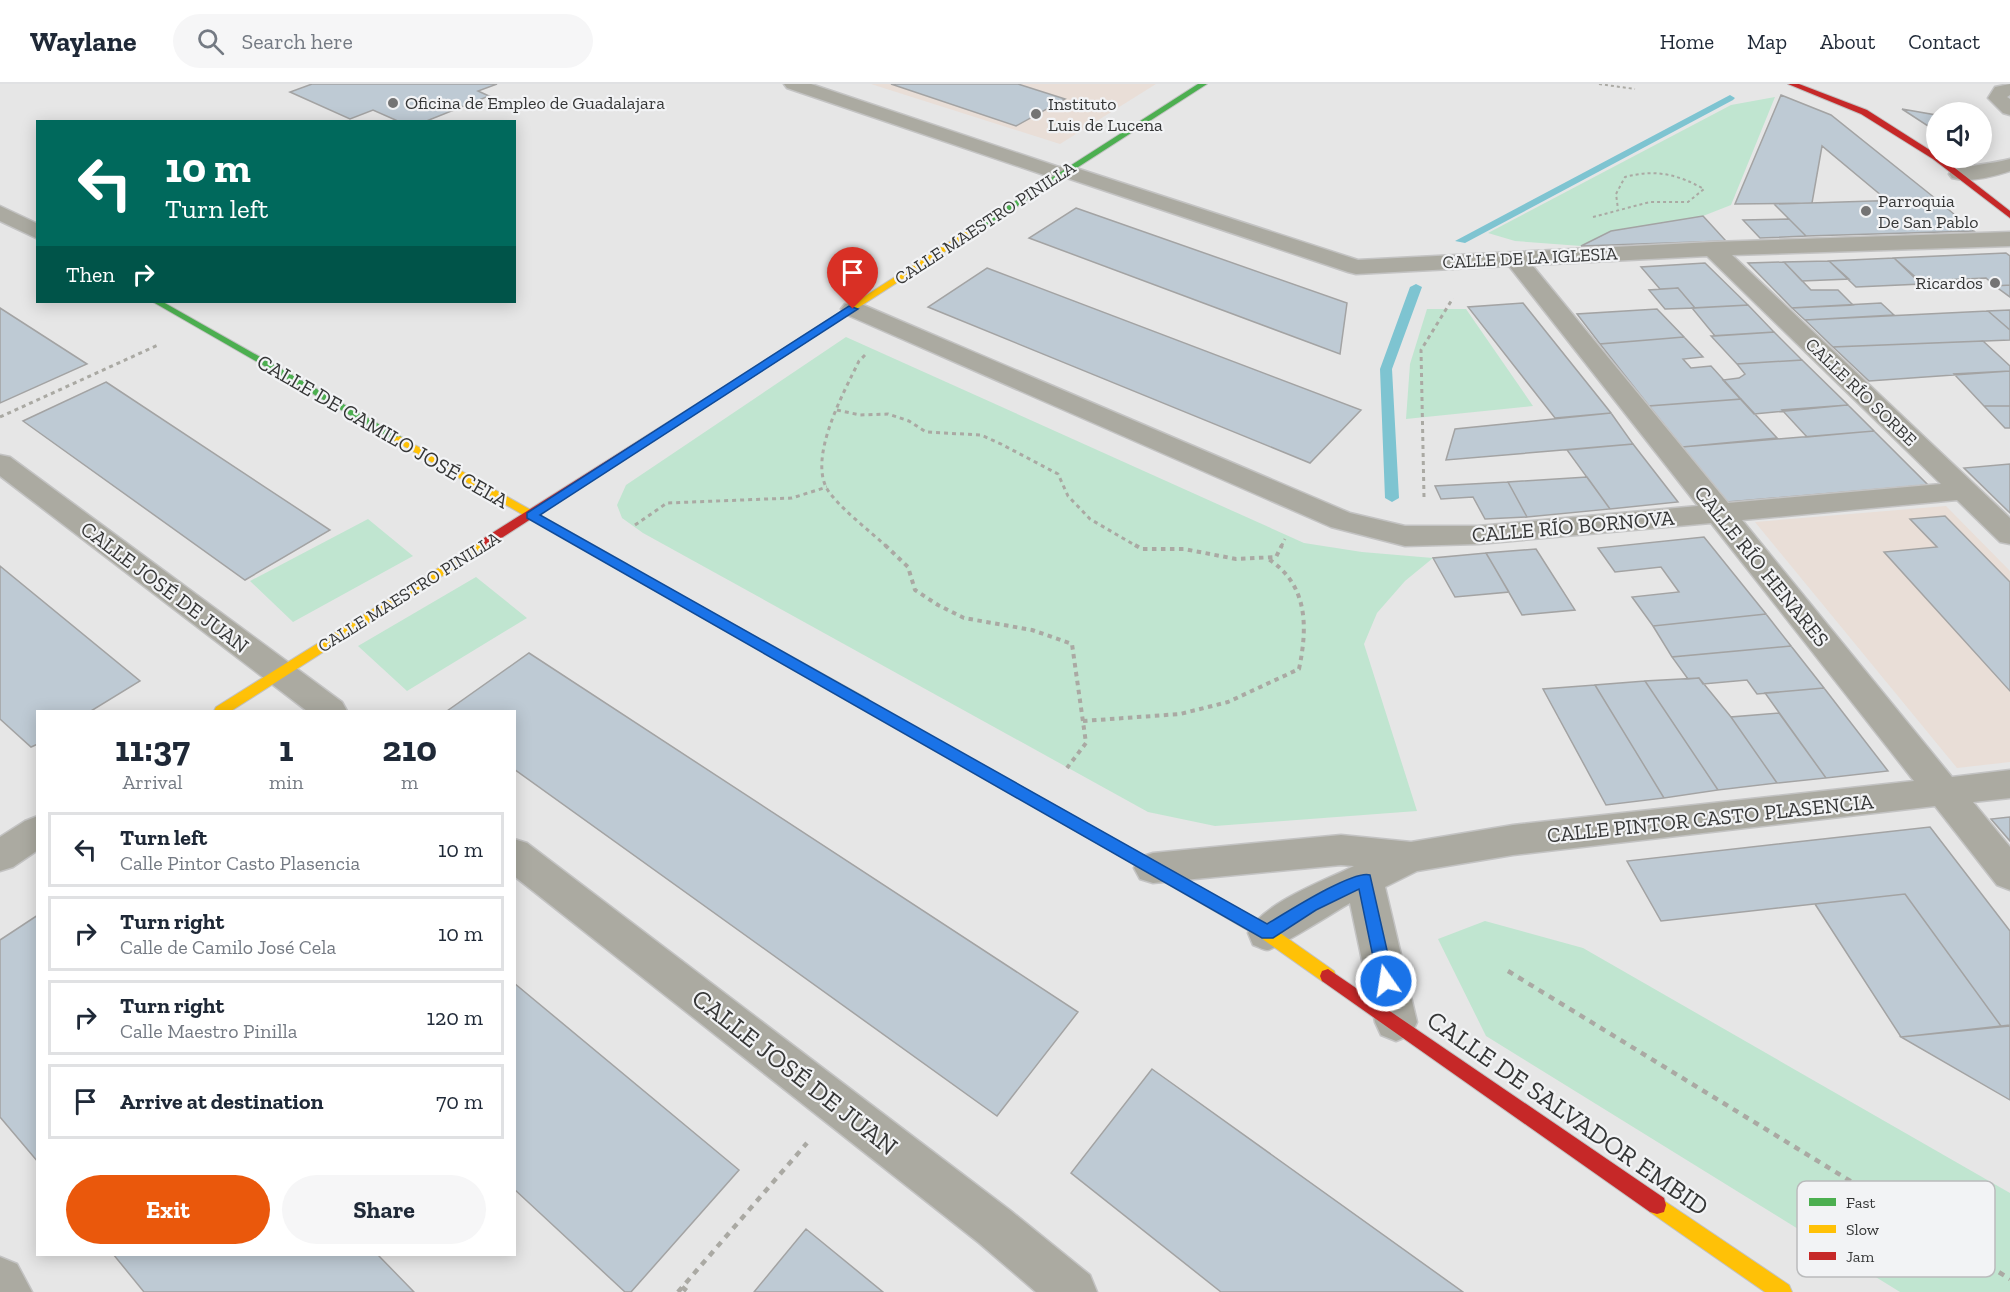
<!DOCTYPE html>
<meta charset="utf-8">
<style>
:root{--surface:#fff;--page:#f6f6f7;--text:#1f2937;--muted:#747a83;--line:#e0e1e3;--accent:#ea580c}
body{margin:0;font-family:"Zilla Slab",serif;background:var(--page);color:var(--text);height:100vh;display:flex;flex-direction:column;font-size:22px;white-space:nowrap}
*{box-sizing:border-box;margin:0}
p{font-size:20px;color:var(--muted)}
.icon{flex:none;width:33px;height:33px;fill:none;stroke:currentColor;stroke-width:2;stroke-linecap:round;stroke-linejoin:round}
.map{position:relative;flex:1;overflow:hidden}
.drawer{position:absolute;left:36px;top:626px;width:480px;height:546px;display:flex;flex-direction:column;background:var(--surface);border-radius:0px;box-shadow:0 3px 15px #0003}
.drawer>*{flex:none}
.hud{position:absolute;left:36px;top:36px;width:480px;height:183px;border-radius:0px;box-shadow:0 3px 15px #0003;background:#00695c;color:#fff;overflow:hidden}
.buttons{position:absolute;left:1926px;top:18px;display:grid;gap:12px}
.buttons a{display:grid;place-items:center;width:66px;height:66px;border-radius:50%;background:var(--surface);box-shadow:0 3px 15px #0003;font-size:30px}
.pin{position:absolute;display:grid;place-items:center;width:51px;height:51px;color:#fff;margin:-62px -26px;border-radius:50% 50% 50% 0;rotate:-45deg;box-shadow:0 0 6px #0007}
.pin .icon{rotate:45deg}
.me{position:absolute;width:66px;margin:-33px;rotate:347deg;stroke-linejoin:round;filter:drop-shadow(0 0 4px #0008)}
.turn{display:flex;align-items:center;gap:21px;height:126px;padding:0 30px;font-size:27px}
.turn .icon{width:78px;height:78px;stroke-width:2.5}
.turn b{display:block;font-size:42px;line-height:51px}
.then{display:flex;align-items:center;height:57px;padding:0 30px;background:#0003;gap:12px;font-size:22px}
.eta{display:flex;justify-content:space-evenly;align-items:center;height:102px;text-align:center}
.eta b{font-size:36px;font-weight:700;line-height:42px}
.button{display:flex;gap:12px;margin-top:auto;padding:12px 30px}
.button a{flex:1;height:69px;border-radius:36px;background:var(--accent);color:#fff;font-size:24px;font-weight:700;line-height:69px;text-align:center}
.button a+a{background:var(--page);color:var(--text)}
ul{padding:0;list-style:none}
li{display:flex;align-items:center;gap:18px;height:75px;margin:0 12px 9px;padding:0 18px;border:3px solid var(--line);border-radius:0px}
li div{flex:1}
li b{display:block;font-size:22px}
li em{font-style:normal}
header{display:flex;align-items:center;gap:36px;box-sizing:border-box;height:84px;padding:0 30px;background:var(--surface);border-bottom:2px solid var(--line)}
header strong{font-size:28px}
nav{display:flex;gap:33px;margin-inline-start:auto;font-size:21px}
.search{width:420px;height:54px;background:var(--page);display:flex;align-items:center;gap:15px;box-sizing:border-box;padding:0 21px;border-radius:33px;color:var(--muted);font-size:22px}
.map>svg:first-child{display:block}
.education{fill:#e9ded7}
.green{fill:#c0e5d0}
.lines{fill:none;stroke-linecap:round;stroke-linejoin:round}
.stream{fill:#7ec4d1;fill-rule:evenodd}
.building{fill:#becad4;stroke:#a3a3a3;stroke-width:1.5}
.street-casing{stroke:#c3c3c3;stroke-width:3}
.fast-casing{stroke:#c3c3c3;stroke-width:2}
.slow-casing{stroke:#c3c3c3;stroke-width:2}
.jam-casing{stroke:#c3c3c3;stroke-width:2}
.path-far3{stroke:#aaa9a3;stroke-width:2;stroke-dasharray:3 3;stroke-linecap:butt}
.path-far2{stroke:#aaa9a3;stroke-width:3;stroke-dasharray:4 4;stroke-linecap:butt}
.path-far1{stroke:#aaa9a3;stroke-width:4;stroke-dasharray:4.5 4.5;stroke-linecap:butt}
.path{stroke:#aaa9a3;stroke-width:4.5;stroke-dasharray:6 6;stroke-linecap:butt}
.street{fill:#abaaa1;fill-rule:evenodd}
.fast{fill:#4caf50;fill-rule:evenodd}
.slow{fill:#ffc107;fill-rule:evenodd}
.jam{fill:#c62828;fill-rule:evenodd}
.route{fill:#1a73e8;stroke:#114b97;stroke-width:1.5}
.poi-dot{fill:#747474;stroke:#f2f3f5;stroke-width:2}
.labels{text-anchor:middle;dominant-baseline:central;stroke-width:4.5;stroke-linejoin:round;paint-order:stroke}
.far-poi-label{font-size:18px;fill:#363737;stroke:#f2f3f5;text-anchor:start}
.far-street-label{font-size:18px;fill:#363737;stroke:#f2f3f5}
.street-label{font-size:21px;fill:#363737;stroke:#f2f3f5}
.near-street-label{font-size:26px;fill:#363737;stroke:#f2f3f5}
.key{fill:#f2f3f5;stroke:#babbbc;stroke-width:1.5}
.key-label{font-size:16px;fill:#363737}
</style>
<header>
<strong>Waylane</strong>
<div class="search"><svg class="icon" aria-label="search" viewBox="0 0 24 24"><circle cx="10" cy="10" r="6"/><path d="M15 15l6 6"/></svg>Search here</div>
<nav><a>Home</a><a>Map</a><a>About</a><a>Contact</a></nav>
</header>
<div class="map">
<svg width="2010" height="1208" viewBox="0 0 2010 1208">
<rect width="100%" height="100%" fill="#e6e6e6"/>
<path class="education" d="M871,0H1156L1060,60Z
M1946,422L2010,487V678L1957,684L1755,438Z"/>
<path class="green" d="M1775,13L1731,121L1703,132L1611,147L1581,162L1515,157L1488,149L1731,21Z
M1427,225H1466L1533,322L1406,335L1410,280Z
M846,253L1304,459L1362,468L1433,474L1405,497L1377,529L1364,560L1417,727L1215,742L1148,728L643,449L622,434L617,421L626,401Z
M368,435L413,472L293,538L250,497Z
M476,493L527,534L407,607L358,562Z
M1485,837L1583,864L2010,1109V1208H1900L1486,952L1438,855Z"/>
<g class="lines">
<path class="stream" d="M1730,11L1735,14L1733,16L1465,159L1455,157Z
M1416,200L1422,203L1392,285L1399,414L1392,418L1385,414L1380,285L1410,203Z"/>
</g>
<path class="building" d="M312,0H497L478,7L489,12L424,38H400L373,26L350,35L290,8Z
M891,0H1018L1065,15L1016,42Z
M1781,11L1831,31L1936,115L1888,117L1822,62L1812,119L1735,120Z
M1902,25L1936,31V43L1928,42Z
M1936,115L1974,147L1806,152L1774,120Z
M1076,124L1347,219L1340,270L1029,154Z
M1703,132L1726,157L1581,162L1611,147Z
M1789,135L1806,152L1760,154L1743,136Z
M2006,169L2010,172V201L1995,202L1986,194L1920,197L1894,174Z
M1894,174L1921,200L1856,203L1829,177Z
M1829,177L1849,195L1802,197L1784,178Z
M1784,178L1811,206H1838L1853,221L1792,224L1748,179Z
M1705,179L1748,221L1695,224L1678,204L1660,205L1641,183Z
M987,184L1361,326L1310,379L928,223Z
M2010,201V213L1995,202Z
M1678,204L1695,224L1665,225L1649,206Z
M1523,219L1611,329L1555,334L1468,223Z
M1881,219L1894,231L1805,236L1792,224Z
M1748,221L1774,248L1715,252L1692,224Z
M0,224L87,280L0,319Z
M1657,225L1684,253L1600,260L1577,230Z
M2010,226V246L1988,227Z
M1988,227L2010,246V256L1833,263L1805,236Z
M1774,248L1802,276L1737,280L1711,252Z
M1684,253L1703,273L1683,275L1691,284L1711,282L1741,315L1649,322L1600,260Z
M1983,257L2010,282V287L1869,297L1833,263Z
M1802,276L1848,321L1754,330L1723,296L1739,294L1745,290L1737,280Z
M2010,287V322H1984L1954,290Z
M106,298L330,446L245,496L23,337Z
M1741,315L1777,354L1682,363L1649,322Z
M1848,321L1874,347L1807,353L1782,326Z
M1984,322H2010V344H2005Z
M1611,329L1633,360L1446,376L1455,345Z
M1874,347L1928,401L1727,418L1682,363Z
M1633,360L1678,418L1610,425L1567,366Z
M2010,380V429L1964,384Z
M1587,393L1610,425L1527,433L1508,398Z
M1508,398L1527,433L1485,435L1473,413L1441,415L1435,402Z
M1945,432L2010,498V607L1884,468L1937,463L1910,435Z
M1704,453L1766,530L1653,542L1632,513L1679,508L1661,483L1615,488L1598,464Z
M1536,465L1575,526L1522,531L1486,469Z
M1486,469L1509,508L1455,513L1433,474Z
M0,482L140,597L91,627H38V660L31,663L0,635Z
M1766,530L1791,562L1672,573L1653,542Z
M1791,562L1824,604L1757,610L1747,596L1703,600L1699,594L1688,595L1672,573Z
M529,569L1078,928L997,1032L514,685V627H447Z
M1699,594L1731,633L1777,699L1718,706L1645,597Z
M1645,597L1718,706L1664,714L1595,601Z
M1595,601L1664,714L1606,721L1543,605Z
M1824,604L1888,687L1826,694L1765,609Z
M1779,629L1826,694L1777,699L1731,633Z
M2010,733V757L1991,735Z
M1930,743L2010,847V941L2001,942L1905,810L1661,837L1627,777Z
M1905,810L2001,942L1901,953L1815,820Z
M38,831V1078L0,1033V856Z
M514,899L739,1086L631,1208H625L514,1105Z
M2010,942V1016L1901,953Z
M1152,985L1463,1208H1221L1071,1089Z
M806,1145L883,1208H754Z
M113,1170H377L414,1208H144Z"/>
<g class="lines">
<g class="street-casing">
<path id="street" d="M784,0H811L1059,83H1073L1358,176L1713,158L2010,148V162L1732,171L2010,434V460L2000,458L1957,416L1742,436L1952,693L2010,686V714L1973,718L2010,763V806L1997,801L1935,722L1513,771L1417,787L1385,803L1417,938L1411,951L1396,957L1381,951L1375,938L1350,819C1336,827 1275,866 1267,866C1263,866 1257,862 1253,861L1248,849C1262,819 1324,797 1354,782L1341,781L1153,799L1140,795L1134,784L1140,773L1153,769L1341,751L1411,758L1513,741L1914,697L1711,439L1478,460L1405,462L1331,443L845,230L841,225L845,220H861L1350,429L1405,442H1478L1698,422L1509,182L1356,190L1348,188L1067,94H1053L787,4ZM1707,172L1941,400L1728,419L1532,181Z
M2010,0V11L2007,13L2010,15V31L2003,29L1988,14L1995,3Z
M2010,75V87C1992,93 1970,99 1952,94L1949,90L1952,86C1971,81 1991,80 2010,75Z
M0,122L38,140V155L0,137Z
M0,371L10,373L342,618L347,627H307L0,392Z
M38,732V766L13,783L0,787V753L25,737Z
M514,755L527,759L1011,1127L1090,1191L1097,1208H1036L979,1159L514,792Z
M0,1173L17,1180L32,1208H0Z"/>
</g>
<g class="fast-casing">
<path id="fast" d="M1198,0H1207L974,150L967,148Z
M153,218H163L405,355L403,357H395Z
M623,479L868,615L870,619L868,623H858L619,486L617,483Z"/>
</g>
<g class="slow-casing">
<path id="slow" d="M968,146L975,148L742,299H734L733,297Z
M399,352L627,480L629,483L623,487L619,486L395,357L393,355Z
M485,455L489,456L491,459L489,462L231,627H214L216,623Z
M1121,760L1273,844L1334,887L1336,892L1334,897L1328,899L1322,897L1261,854L1116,770L1113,766L1116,762Z
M1657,1112L1789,1201L1792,1208H1765L1650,1128L1648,1121L1650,1114Z"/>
</g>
<g class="jam-casing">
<path id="jam" d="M1788,0H1799L1867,26L1936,70V74H1942L2010,127V134L1933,75L1861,30Z
M738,294L742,295V299L489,462H481L479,459L481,456Z
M863,614L1126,762L1129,766L1126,770L1121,772L1116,770L858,623L856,619L858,615Z
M1328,885L1664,1114L1666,1121L1664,1128L1657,1130L1650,1128L1322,897L1320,892L1322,887Z"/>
</g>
<path class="path-far3" d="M1599,0L1635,5
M1593,133L1650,118H1688L1704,105C1677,90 1655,85 1625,93L1616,110L1618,125"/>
<path class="path-far2" d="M865,271L859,277C844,308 806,376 829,408C843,427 869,446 887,463
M837,326L860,331L888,330L909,337L926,348L981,351L1001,360L1058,390L1068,412L1090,435L1138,463
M0,333L158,261
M1424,413L1421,266L1453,214
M635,441L667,419L792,414L827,403
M1281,463L1285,455"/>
<path class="path-far1" d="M885,461L908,483L915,506L938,521L964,534L1032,546L1072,560L1086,659L1067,684
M1135,461L1142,465H1184L1236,475L1276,473L1282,461
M1083,637L1180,630L1228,618L1299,585C1308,542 1308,500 1267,474"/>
<path class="path" d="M1508,887L2010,1195
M682,1203L688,1208
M678,1208L807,1059"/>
<use href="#street" class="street"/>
<use href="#fast" class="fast"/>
<use href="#slow" class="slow"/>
<use href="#jam" class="jam"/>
</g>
<path class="route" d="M849,222L858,225L540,431L1267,840C1284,830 1354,785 1370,791L1394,897L1392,903L1386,905L1380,903L1378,897L1359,805L1316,826L1273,854H1262L527,434V429Z"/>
<g class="poi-dot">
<circle cx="393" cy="19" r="6"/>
<circle cx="1036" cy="30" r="6"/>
<circle cx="1866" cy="127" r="6"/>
<circle cx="1995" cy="199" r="6"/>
</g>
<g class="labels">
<g class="far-poi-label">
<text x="405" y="19">Oficina de Empleo de Guadalajara</text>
<text x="1048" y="20">Instituto<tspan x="1048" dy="21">Luis de Lucena</tspan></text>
<text x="1878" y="117">Parroquia<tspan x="1878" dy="21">De San Pablo</tspan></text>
<text x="1983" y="199" text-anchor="end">Ricardos</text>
</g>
<g class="far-street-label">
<text transform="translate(985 139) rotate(-33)">CALLE MAESTRO PINILLA</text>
<text transform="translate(1530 174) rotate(-3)">CALLE DE LA IGLESIA</text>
<text transform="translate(1861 308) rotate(44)">CALLE RÍO SORBE</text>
<text transform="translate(409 508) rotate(-32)">CALLE MAESTRO PINILLA</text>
</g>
<g class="street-label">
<text transform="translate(383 347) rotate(30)">CALLE DE CAMILO JOSÉ CELA</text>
<text transform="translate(1573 442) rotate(-5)">CALLE RÍO BORNOVA</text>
<text transform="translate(1762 482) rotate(51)">CALLE RÍO HENARES</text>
<text transform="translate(165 503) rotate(37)">CALLE JOSÉ DE JUAN</text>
<text transform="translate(1710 734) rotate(-6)">CALLE PINTOR CASTO PLASENCIA</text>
</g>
<g class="near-street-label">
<text transform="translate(795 988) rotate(38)">CALLE JOSÉ DE JUAN</text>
<text transform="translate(1568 1029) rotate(35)">CALLE DE SALVADOR EMBID</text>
</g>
</g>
<rect x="1797" y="1097" width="198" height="96" rx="9" class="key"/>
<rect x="1809" y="1114" width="27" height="8" fill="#4caf50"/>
<rect x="1809" y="1141" width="27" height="8" fill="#ffc107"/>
<rect x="1809" y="1168" width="27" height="8" fill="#c62828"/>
<g class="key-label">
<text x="1846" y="1124">Fast</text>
<text x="1846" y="1151">Slow</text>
<text x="1846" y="1178">Jam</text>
</g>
</svg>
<div class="buttons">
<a><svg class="icon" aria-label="sound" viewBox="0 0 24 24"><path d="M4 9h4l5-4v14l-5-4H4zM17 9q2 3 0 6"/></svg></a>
</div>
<div class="pin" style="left:853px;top:225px;background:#d93025"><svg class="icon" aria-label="arrive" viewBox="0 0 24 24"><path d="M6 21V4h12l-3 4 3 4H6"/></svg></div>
<svg class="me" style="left:1386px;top:897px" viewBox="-20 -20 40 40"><circle r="17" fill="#1a73e8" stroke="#fff" stroke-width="3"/><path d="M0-11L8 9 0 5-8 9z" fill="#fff"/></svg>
<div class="hud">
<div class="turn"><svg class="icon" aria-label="left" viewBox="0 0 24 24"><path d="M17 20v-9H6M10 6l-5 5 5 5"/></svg><div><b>10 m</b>Turn left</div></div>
<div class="then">Then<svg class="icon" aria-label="right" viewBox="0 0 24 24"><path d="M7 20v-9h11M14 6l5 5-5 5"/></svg></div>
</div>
<section class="drawer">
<div class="eta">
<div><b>11:37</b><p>Arrival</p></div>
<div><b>1</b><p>min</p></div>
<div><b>210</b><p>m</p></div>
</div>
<ul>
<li><svg class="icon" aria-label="left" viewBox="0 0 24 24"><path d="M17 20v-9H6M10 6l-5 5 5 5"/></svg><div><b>Turn left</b><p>Calle Pintor Casto Plasencia</p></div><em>10 m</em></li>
<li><svg class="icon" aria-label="right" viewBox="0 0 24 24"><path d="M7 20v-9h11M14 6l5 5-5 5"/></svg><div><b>Turn right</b><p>Calle de Camilo José Cela</p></div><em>10 m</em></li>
<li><svg class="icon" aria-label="right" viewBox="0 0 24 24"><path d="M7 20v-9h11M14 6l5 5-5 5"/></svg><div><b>Turn right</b><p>Calle Maestro Pinilla</p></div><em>120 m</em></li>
<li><svg class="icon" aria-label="arrive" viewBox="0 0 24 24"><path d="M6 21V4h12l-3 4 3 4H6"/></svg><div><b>Arrive at destination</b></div><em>70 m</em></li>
</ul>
<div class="button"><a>Exit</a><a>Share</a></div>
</section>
</div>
